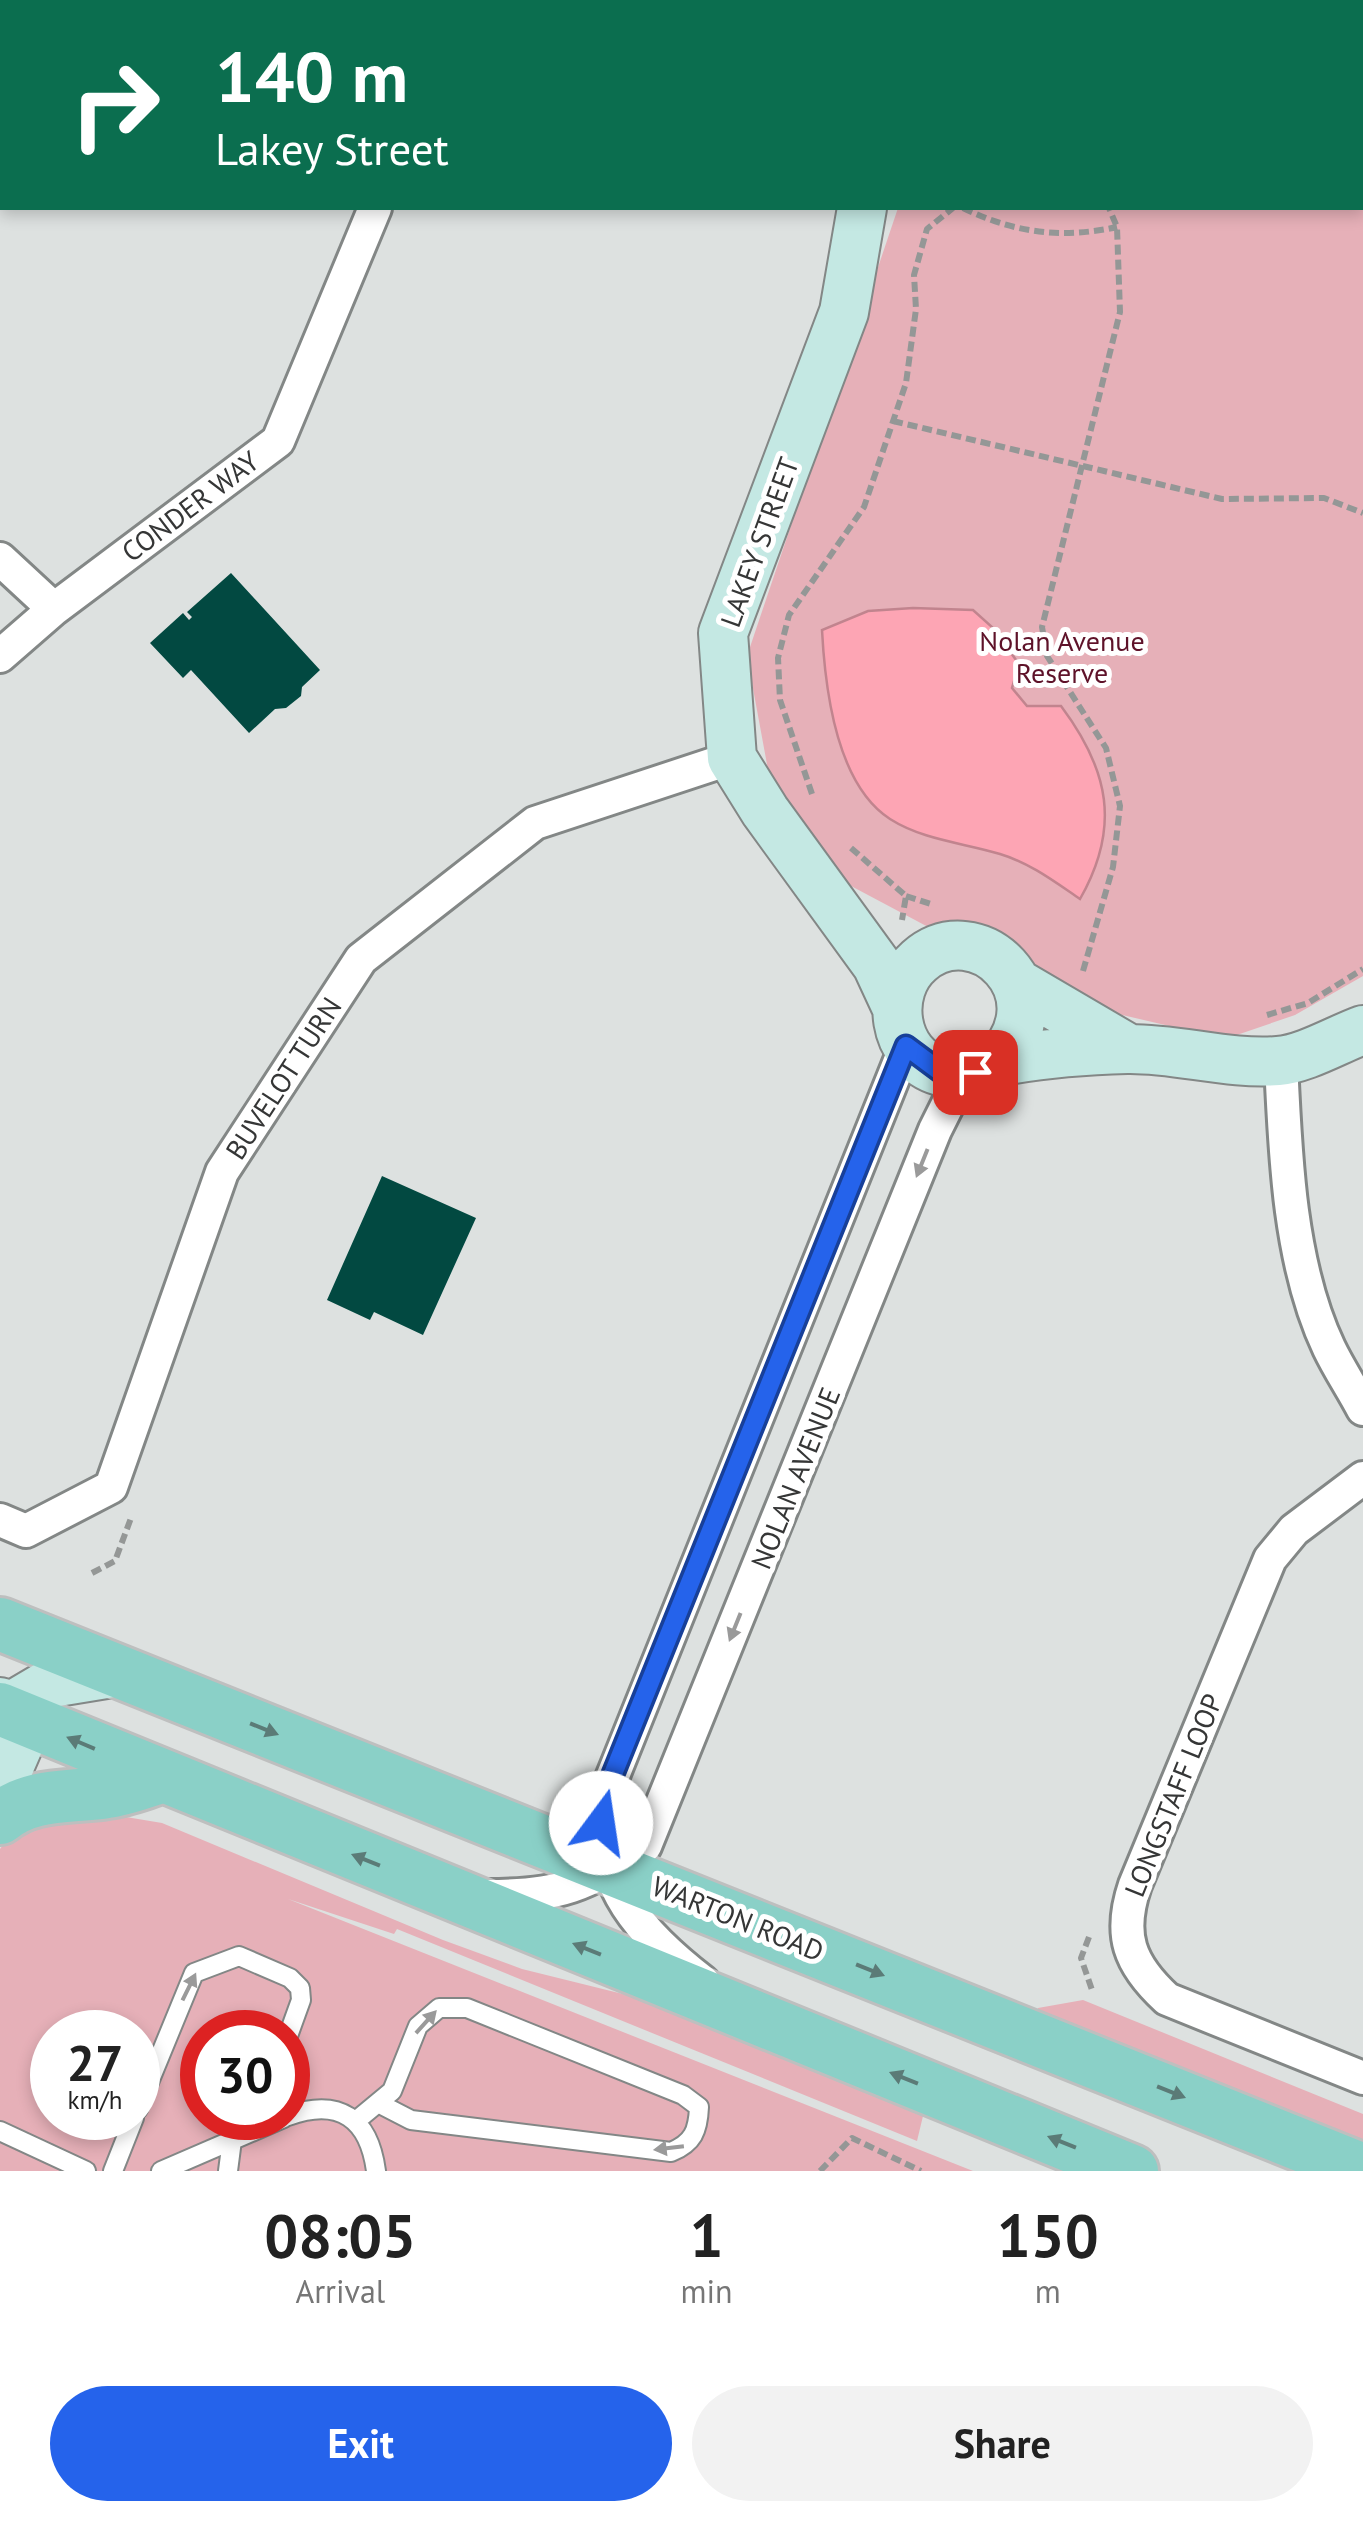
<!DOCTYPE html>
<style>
:root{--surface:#fff;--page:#f2f2f2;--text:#222;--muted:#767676;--accent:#2563eb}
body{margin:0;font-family:"PT Sans",sans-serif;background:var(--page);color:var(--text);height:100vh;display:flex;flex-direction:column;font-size:38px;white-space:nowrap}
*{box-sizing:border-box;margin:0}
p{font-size:32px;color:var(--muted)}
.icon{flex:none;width:55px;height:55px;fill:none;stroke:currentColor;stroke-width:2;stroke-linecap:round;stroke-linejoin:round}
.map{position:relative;height:2171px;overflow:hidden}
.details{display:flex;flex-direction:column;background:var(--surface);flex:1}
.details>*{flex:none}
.hud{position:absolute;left:0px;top:0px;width:1365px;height:210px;box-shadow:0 5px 15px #0003;background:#0b6e4f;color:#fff;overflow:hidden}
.speed{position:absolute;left:30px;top:2010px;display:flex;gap:20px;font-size:50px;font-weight:700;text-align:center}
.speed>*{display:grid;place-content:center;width:130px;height:130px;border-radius:50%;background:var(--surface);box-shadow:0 5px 15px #0003;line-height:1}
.speed small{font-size:25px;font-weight:400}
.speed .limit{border:15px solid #d22;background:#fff;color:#111}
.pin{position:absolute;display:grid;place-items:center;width:85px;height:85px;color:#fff;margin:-42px;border-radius:20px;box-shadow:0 5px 15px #0006}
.me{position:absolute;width:110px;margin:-55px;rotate:14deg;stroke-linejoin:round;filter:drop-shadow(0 0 8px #0008)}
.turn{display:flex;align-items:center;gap:35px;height:210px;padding:0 50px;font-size:45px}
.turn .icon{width:130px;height:130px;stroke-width:2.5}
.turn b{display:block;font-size:70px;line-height:85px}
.eta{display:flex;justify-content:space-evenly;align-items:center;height:170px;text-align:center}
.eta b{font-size:60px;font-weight:600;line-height:70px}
.action{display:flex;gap:20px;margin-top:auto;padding:20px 50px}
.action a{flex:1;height:115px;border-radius:60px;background:var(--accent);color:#fff;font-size:40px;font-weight:600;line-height:115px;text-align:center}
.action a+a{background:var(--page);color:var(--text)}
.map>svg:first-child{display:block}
.green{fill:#e6b0b8;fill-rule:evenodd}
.water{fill:#fda5b4;stroke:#c1848e;stroke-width:2.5}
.building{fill:#024941}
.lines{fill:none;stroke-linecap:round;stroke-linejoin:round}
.lane-casing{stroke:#838786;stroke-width:22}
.street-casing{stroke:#838786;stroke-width:38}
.secondary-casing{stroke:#838786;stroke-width:52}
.primary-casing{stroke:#bebfbf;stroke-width:58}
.path{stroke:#949796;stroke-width:6;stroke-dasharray:10 5;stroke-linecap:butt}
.lane{stroke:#fff;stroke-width:18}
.street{stroke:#fff;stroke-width:32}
.secondary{stroke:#c4e8e3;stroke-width:48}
.primary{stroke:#8ad0c7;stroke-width:52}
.oneway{fill:#9a9a9a}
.oneway2{fill:#5b7b77}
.route-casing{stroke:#184099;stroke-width:25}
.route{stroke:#2563eb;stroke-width:18}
.labels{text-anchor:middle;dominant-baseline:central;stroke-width:10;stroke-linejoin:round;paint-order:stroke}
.street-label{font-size:28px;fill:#353636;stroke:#fff}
.park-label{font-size:28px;fill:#5e1229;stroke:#fff}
</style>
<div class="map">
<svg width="1363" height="2171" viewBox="0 0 1363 2171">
<rect width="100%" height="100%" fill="#dde1e0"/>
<path class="green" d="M870,0H1306L1307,2H871Z
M1363,147V976L1295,1015L1225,1039L1071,1003L836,878L771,786L747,656L898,208H1362Z
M90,1811L162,1823L443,1940L522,1969L631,1996L923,2116L917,2141L397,1929L394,1934L288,1899L973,2171H0V1849L14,1830ZM52,2032H138V2118H52ZM202,2032H288V2118H202Z
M1083,2000L1363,2114V2149L1035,2014L1038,2008Z"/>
<path class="water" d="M913,608L973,610L992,627L1019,664L1012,688L1027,706H1061C1109,770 1121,827 1080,899C1055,882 1030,863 1000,854C964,843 923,840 890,819C836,784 825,688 822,630L868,611Z"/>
<path class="building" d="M231,573L320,670L302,687L301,696L286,708L275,709L249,733L191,670L183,678L150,643L183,613L189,620L192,617L187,612Z
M382,1176L476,1218L423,1335L374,1312L370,1320L327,1300Z"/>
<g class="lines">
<g class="lane-casing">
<path id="lane" d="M138,2109L194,1973L239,1956L290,1978L300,1988L301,2000L288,2036
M288,2116C340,2097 369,2119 376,2171
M357,2120L392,2091L418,2026L439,2008H467L683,2095L699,2107C698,2131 693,2143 671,2152L411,2120L378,2103
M0,2131L86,2171
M113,2171L134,2118
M161,2171L284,2118
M228,2171L232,2140"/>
</g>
<g class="street-casing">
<path id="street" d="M2,0L6,2
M0,559L54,609
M0,656L54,609L278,441L375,208
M1281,1061C1285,1153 1289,1264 1329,1348C1339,1369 1352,1388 1363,1409
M1363,1478L1294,1530L1270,1559L1135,1885C1118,1935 1129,1964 1167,1999L1363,2078
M0,1520L26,1531L111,1487L222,1172L361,959L535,823L732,758
M487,1896C562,1896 584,1886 645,1846L935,1130L963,1074
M703,1982C642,1935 596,1886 602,1803L906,1046"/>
</g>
<g class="secondary-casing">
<path id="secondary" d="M847,0L848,2
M1344,0L1345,2
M1362,57L1363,59
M862,208L844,312L723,633L732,758L765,811L877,965L896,1006
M1018,984L1129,1049
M996,1063C1066,993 976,911 919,961C884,991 892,1057 940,1071C964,1078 977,1067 998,1062C1038,1054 1086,1050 1127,1049C1177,1048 1228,1065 1278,1061C1305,1059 1338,1039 1363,1030
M0,1702L19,1744L0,1788
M0,1713L51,1683L118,1672"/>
</g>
<g class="primary-casing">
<path id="primary" d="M0,1624L1363,2170
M0,1709L1132,2171
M0,1818C32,1792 70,1798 107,1792C125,1790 144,1782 161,1777"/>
</g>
<path class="path" d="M62,0L68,2
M939,0L942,2
M963,208C1014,233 1062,239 1117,227
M893,421L1222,499L1324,498L1363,513
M812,794L780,700L778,658L789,615L864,507L906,383L916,309L914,275L927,229L953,208
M851,848L906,896L902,920
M906,896L934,905
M1083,971L1113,867L1120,806L1106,748L1047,656L1042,627L1120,312L1117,227L1109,208
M1267,1015L1308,1003L1363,969
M92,1573L115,1561L131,1518
M1089,1937L1081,1958L1092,1990
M820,2171L852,2138L921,2171"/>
<use href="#lane" class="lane"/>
<use href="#street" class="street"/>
<use href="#secondary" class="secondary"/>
<use href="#primary" class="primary"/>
</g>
<defs><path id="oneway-solid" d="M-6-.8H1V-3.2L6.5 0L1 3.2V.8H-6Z" transform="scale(2.5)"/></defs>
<g class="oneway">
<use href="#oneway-solid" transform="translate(922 1163) rotate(112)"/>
<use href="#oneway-solid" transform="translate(735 1627) rotate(112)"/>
<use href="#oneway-solid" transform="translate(189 1987) rotate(-64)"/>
<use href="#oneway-solid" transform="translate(426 2022) rotate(-48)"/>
<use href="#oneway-solid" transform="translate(669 2148) rotate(173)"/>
</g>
<g class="oneway2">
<use href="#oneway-solid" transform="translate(264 1729) rotate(22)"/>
<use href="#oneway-solid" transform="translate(81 1743) rotate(-157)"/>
<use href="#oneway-solid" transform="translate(366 1860) rotate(-158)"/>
<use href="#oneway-solid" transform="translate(587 1949) rotate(-158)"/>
<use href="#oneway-solid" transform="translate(870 1970) rotate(22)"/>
<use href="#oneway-solid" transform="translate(904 2078) rotate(-158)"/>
<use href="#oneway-solid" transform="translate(1171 2092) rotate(22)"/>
<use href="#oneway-solid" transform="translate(1062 2142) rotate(-158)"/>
</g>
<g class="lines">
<g class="route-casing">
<path id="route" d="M601,1823L611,1779L906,1046L941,1072H975"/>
</g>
<use href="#route" class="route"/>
</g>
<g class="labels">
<g class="street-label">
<text transform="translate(190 506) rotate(-37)">CONDER WAY</text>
<text transform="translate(759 542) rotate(-70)">LAKEY STREET</text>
<text transform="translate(283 1078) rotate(-57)">BUVELOT TURN</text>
<text transform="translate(795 1478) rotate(-68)">NOLAN AVENUE</text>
<text transform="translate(1173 1795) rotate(-68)">LONGSTAFF LOOP</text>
<text transform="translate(738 1918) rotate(22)">WARTON ROAD</text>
</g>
<g class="park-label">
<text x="1062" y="640">Nolan Avenue<tspan x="1062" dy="32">Reserve</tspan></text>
</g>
</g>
</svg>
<div class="speed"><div>27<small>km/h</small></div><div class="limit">30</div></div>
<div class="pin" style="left:975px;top:1072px;background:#d93025"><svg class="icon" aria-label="arrive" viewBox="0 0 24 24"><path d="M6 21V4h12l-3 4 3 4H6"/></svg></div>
<svg class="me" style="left:601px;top:1823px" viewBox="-20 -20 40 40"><circle r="19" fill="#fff"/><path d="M0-13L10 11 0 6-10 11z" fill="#2563eb"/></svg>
<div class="hud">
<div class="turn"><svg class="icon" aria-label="right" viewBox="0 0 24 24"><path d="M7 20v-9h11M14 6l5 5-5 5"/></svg><div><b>140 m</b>Lakey Street</div></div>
</div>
</div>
<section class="details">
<div class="eta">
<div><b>08:05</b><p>Arrival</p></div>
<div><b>1</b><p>min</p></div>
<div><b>150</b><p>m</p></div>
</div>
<div class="action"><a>Exit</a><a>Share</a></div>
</section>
